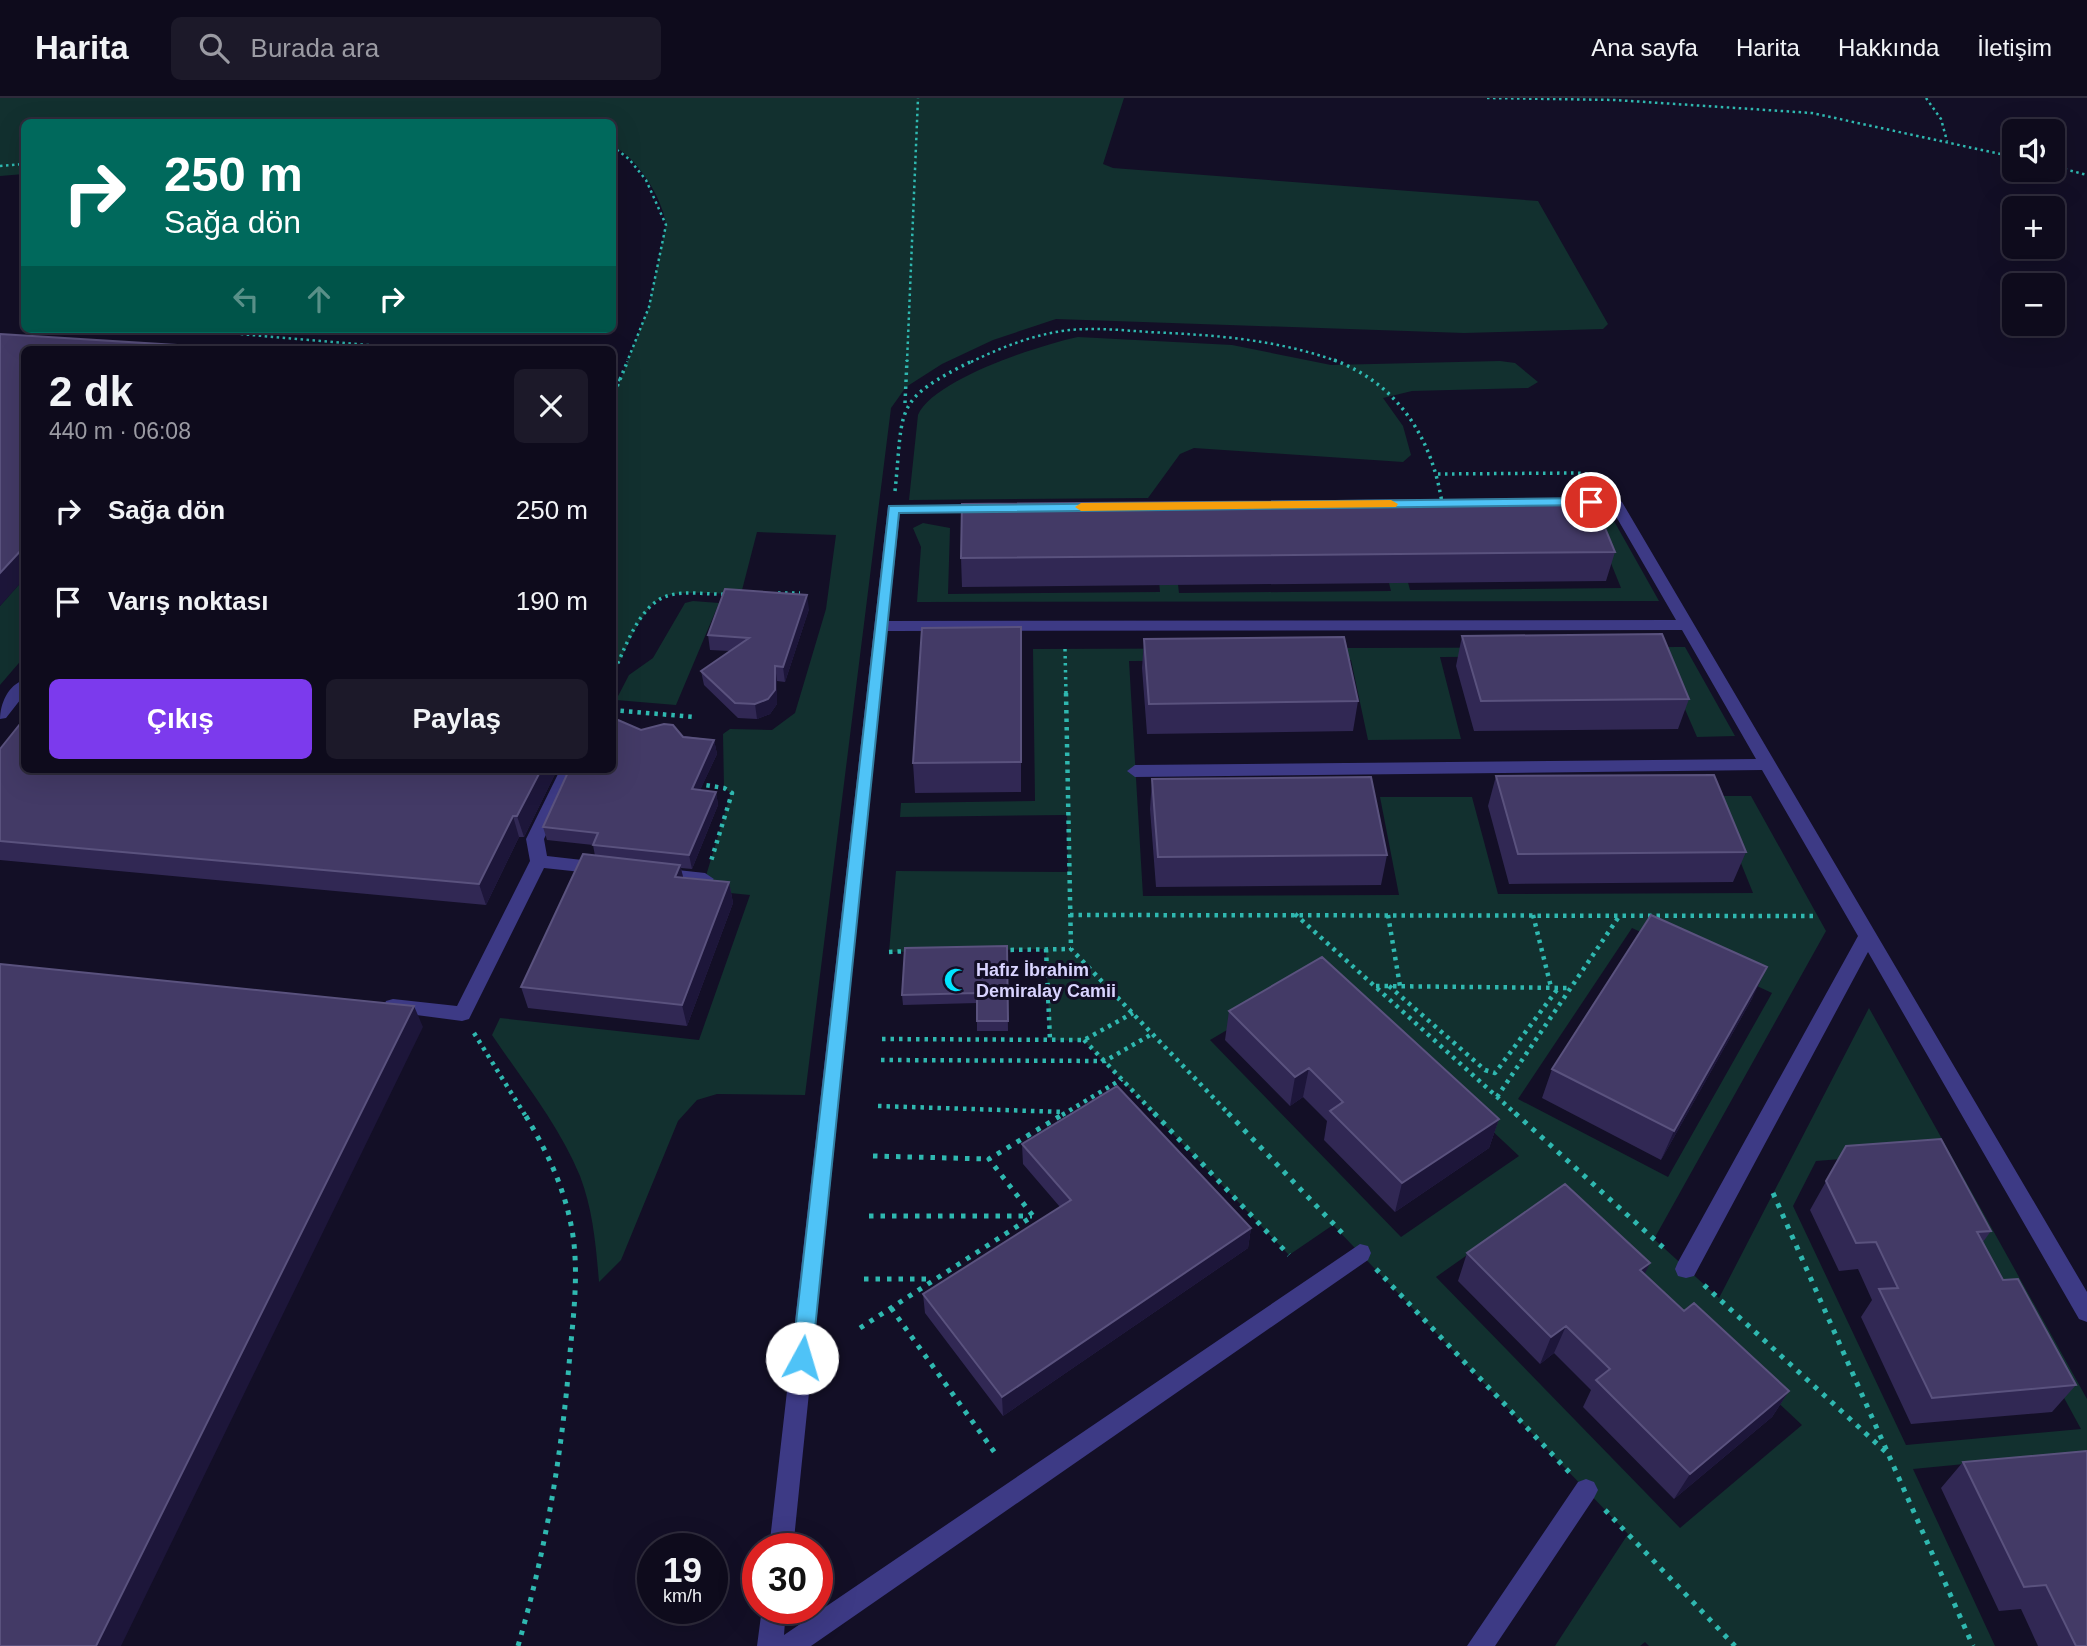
<!DOCTYPE html>
<html lang="tr">
<meta charset="utf-8">
<style>
:root{--surface:#0e0b1c;--page:#1c1929;--text:#f1f3f6;--muted:#9b9ba3;--line:#2e2b3b;--accent:#7c3aed}
body{margin:0;font-family:Helvetica,sans-serif;background:var(--page);color:var(--text);height:100vh;display:flex;flex-direction:column;font-size:26px;white-space:nowrap}
*{box-sizing:border-box;margin:0}
p{font-size:23px;color:var(--muted)}
.icon{flex:none;width:38px;height:38px;fill:none;stroke:currentColor;stroke-width:2;stroke-linecap:round;stroke-linejoin:round}
.map{position:relative;flex:1;overflow:hidden}
.panel{position:absolute;left:21px;top:248px;width:595px;height:427px;display:flex;flex-direction:column;background:var(--surface);border-radius:10px;box-shadow:0 7px 28px #0002,0 0 0 2px var(--line)}
.panel>*{flex:none}
.top-card{position:absolute;left:21px;top:21px;width:595px;height:214px;border-radius:10px;box-shadow:0 7px 28px #0002,0 0 0 2px var(--line);background:#00695c;color:#fff;overflow:hidden}
.buttons{position:absolute;left:2002px;top:21px;display:grid;gap:14px}
.buttons a{display:grid;place-items:center;width:63px;height:63px;border-radius:10px;background:var(--surface);box-shadow:0 7px 28px #0002,0 0 0 2px var(--line);font-size:35px}
.speed{position:absolute;left:637px;top:1435px;display:flex;gap:14px;font-size:35px;font-weight:700;text-align:center}
.speed>*{display:grid;place-content:center;width:91px;height:91px;border-radius:50%;background:var(--surface);box-shadow:0 7px 28px #0002,0 0 0 2px var(--line);line-height:1}
.speed small{font-size:18px;font-weight:400}
.speed .limit{border:10px solid #d22;background:#fff;color:#111}
.pin{position:absolute;display:grid;place-items:center;width:60px;height:60px;color:#fff;margin:-30px;border:4px solid #fff;border-radius:50%;box-shadow:0 2px 7px #0007}
.me{position:absolute;width:77px;margin:-38px;rotate:6deg;stroke-linejoin:round;filter:drop-shadow(0 0 5px #0008)}
.turn{display:flex;align-items:center;gap:24px;height:147px;padding:0 28px;font-size:32px}
.turn .icon{width:91px;height:91px;stroke-width:2.5}
.turn b{display:block;font-size:49px;line-height:60px}
.lanes{display:flex;align-items:center;height:66px;padding:0 28px;background:#0003;justify-content:center;gap:35px;direction:ltr}
.lanes .off{opacity:.35}
.round{display:grid;place-items:center;flex:none;width:74px;height:74px;border-radius:10px;background:var(--page)}
.summary{display:flex;align-items:center;justify-content:space-between;height:119px;padding:0 28px}
h1{font-size:42px;font-weight:700;line-height:52px}
.cta{display:flex;gap:14px;margin-top:auto;padding:14px 28px}
.cta a{flex:1;height:80px;border-radius:10px;background:var(--accent);color:#fff;font-size:28px;font-weight:700;line-height:80px;text-align:center}
.cta a+a{background:var(--page);color:var(--text)}
ul{padding:0;list-style:none}
li{display:flex;align-items:center;gap:21px;height:91px;padding:0 28px}
li div{flex:1}
li b{display:block;font-size:26px}
li em{font-style:normal}
header{display:flex;align-items:center;gap:42px;box-sizing:border-box;height:98px;padding:0 35px;background:var(--surface);border-bottom:2px solid var(--line)}
header strong{font-size:33px}
nav{display:flex;gap:38px;margin-inline-start:auto;font-size:24px}
.search{width:490px;height:63px;background:var(--page);display:flex;align-items:center;gap:18px;box-sizing:border-box;padding:0 24px;border-radius:10px;color:var(--muted);font-size:26px}
.map>svg:first-child{display:block}
.green{fill:#12302f;fill-rule:evenodd}
.lines{fill:none;stroke-linecap:round;stroke-linejoin:round}
.path-far3{stroke:#2fb8b0;stroke-width:2.5;stroke-dasharray:2.5 3.5;stroke-linecap:butt}
.path-far2{stroke:#2fb8b0;stroke-width:3.5;stroke-dasharray:2.5 4.5;stroke-linecap:butt}
.path-far1{stroke:#2fb8b0;stroke-width:4.5;stroke-dasharray:3.5 5;stroke-linecap:butt}
.path{stroke:#2fb8b0;stroke-width:5;stroke-dasharray:4.5 7;stroke-linecap:butt}
.minor{fill:#3d3a85;fill-rule:evenodd}
.wall{fill:#312854}
.shaded-wall{fill:#1d163a}
.building{fill:#433a66;stroke:#5a527e;stroke-width:2}
.route{fill:#4fc3f7;stroke:#337fa1;stroke-width:2}
.slow{fill:#f59e0b}
.labels{text-anchor:middle;dominant-baseline:central;stroke-width:6;stroke-linejoin:round;paint-order:stroke}
.poi-label{font-size:18px;font-weight:bold;fill:#d9d4ff;stroke:#130f26;text-anchor:start}
</style>
<header>
<strong>Harita</strong>
<div class="search"><svg class="icon" aria-label="search" viewBox="0 0 24 24"><circle cx="10" cy="10" r="6"/><path d="M15 15l6 6"/></svg>Burada ara</div>
<nav><a>Ana sayfa</a><a>Harita</a><a>Hakkında</a><a>İletişim</a></nav>
</header>
<div class="map">
<svg width="2087" height="1548" viewBox="0 0 2087 1548">
<rect width="100%" height="100%" fill="#130f26"/>
<path class="green" d="M0,0H1124L1103,66L1113,70L1538,103L1608,226L1603,231L1464,235L1056,221L993,242L942,266L906,289L891,310L805,997L717,996L697,1002L678,1023L621,1162L599,1184C596,1148 593,1112 580,1078C559,1027 523,983 492,937L500,920L699,942L750,797L710,793L705,781L731,695L724,690L723,636L730,631L772,632L795,615L826,511L836,437L757,434L741,496C717,496 688,492 665,498C643,504 623,559 613,578V301L649,209L666,127C663,101 637,59 613,48L612,24H24V76L0,78Z
M1078,239L1232,247L1331,267L1500,263L1515,265L1538,284L1528,290L1412,293L1383,300L1403,328L1411,357L1403,364L1194,350L1180,356L1148,400L909,402L918,317C934,281 1040,247 1078,239Z
M1594,423H1614L1659,503L917,504L921,449L913,430L923,425L950,430L948,496L1160,494L1154,428L1171,427L1179,495L1391,493L1374,425H1392L1410,492L1621,490Z
M24,481V559L0,587V508Z
M693,503L719,505L676,607L616,602L629,577L653,560L685,505Z
M1685,549L1735,638L1697,639L1662,558L1440,559L1461,641L1368,642L1351,562L1129,563L1143,798L1399,797L1380,699H1472L1498,796L1753,795L1714,698H1751L1826,833L1654,1141L1719,1200L1869,910L2087,1301V1354L1913,1371L1995,1548H1649L1645,1544L1640,1548H1555L1628,1436L1333,1127L1289,1157L1084,943L1050,942L1046,851L889,854L896,773L1068,774L1067,717L900,719L901,705L1035,703L1033,551ZM1632,830L1772,895L1668,1079L1518,1001ZM1324,875L1519,1058L1401,1139L1210,942ZM1930,1054L2081,1331L1906,1347L1793,1108L1816,1063ZM1555,1095L1802,1327L1680,1430L1436,1179Z"/>
<g class="lines">
<path class="path-far3" d="M1487,0L1615,2L1812,15L2014,59
M1926,0L1941,21L1947,43
M612,48L629,61L646,82L666,127L649,209L627,264
M0,68L24,66
M2053,68L2087,77
M181,231L426,252
M907,264L918,0
M971,264C1000,250 1030,238 1062,233C1091,229 1120,232 1148,234C1214,237 1277,241 1339,264"/>
<path class="path-far2" d="M1334,262C1398,286 1432,340 1442,405
M612,278L622,283
M612,301L628,262
M905,305L907,262
M1438,376L1576,375L1590,376L1603,384
M895,393C904,307 892,303 974,262
M778,495H800
M1065,551L1066,596
M612,578C624,554 638,507 667,498C685,492 708,497 727,496"/>
<path class="path-far1" d="M1066,595L1071,851L1230,1017
M612,612L694,619
M698,686L724,690L732,695L711,763
M1295,816L1517,1017
M1070,817L1817,818
M1388,817L1400,888
M1533,817L1551,889
M1046,851L1050,942
M1002,852L1071,851
M889,854L909,853
M1376,888L1570,890
M1389,888L1485,972L1495,975L1559,889
M474,935L525,1017
M882,941L1084,942L1133,915
M1084,942L1156,1017
M881,962L1105,963L1152,936
M1497,999L1620,817
M878,1008L1065,1014
M1062,1017L1122,981"/>
<path class="path" d="M1154,1015L1289,1157
M1228,1015L1346,1139
M1515,1015L1667,1153
M873,1058L989,1061
M1773,1095L1973,1548
M869,1118H1032
M1376,1171L1570,1375
M864,1181H933
M1704,1187L1887,1355
M891,1210L995,1355
M860,1230L1033,1118L989,1061L1065,1015
M1605,1412L1735,1548
M518,1548C546,1452 562,1355 570,1255C574,1212 580,1165 570,1122C562,1084 544,1048 524,1015"/>
<path class="minor" d="M1573,400H1615L1622,404L2087,1194V1224L2079,1221L1868,854L1694,1178L1686,1180L1678,1178L1675,1171L1678,1164L1858,838L1762,672L1135,679L1127,673L1135,667L1756,661L1682,532L887,533L793,1451H769L888,408L985,406L992,410L985,414L900,415L888,523L1676,522L1610,408L1568,407L1566,404Z
M24,582V597L6,620L0,621C0,606 8,587 24,582Z
M560,672H576L544,741L547,758L600,764L609,770L606,774L600,776L544,770L469,921L462,923L386,913L384,908L386,903L393,901L457,908L530,763L526,741Z
M659,770L705,775L714,781L705,787L653,780L650,776L653,772Z
M1360,1146L1368,1148L1371,1155L1368,1162L811,1548H757L762,1510H786L784,1537Z
M1586,1381L1594,1384L1598,1392L1594,1400L1495,1548H1467L1578,1384Z"/>
</g>
<path class="wall" d="M1615,454L1606,483L962,489L961,460Z
M809,511L785,584L777,583V606L770,616L757,621L738,620L704,587L701,573L730,553L710,552L708,537Z
M1021,529V694L915,695L913,665Z
M1462,538L1689,601L1678,631L1474,633L1456,568Z
M1144,541L1358,603L1353,633L1147,636L1142,570Z
M641,632L714,642L717,656L700,692L716,694L718,707L692,771L681,770L683,779L729,784L733,805L687,928L528,910L521,889L595,758L593,747L547,742L543,729L612,672Z
M0,651L24,672H556V674L524,739H519L486,807L0,762Z
M1496,678L1746,754L1733,784L1509,786L1488,708Z
M1152,681L1387,757L1381,787L1156,789L1150,711Z
M1007,848L1008,933H977V905L903,907L902,897Z
M1753,899L1661,1062L1542,1000L1552,971Z
M1229,913L1499,1021L1489,1050L1395,1114L1324,1042L1327,1023L1303,999L1290,1008L1225,942Z
M1022,1046L1251,1130L1248,1150L1003,1318L925,1215L923,1196L1060,1109L1023,1066Z
M1846,1048L1991,1133L1983,1144L2003,1182L2076,1287L2052,1314L1911,1326L1861,1219L1872,1202L1858,1171L1839,1173L1810,1112Z
M1467,1155L1650,1165L1644,1176L1684,1213L1789,1293L1772,1319L1674,1401L1583,1309L1591,1292L1554,1255L1540,1266L1458,1183Z
M1963,1364L2087,1548H2038L2021,1511L1999,1513L1941,1390Z"/>
<path class="shaded-wall" d="M24,449V481L0,508V475Z
M807,497L809,511L785,584L783,569Z
M775,568L777,583V606L770,616L757,621L755,606Z
M714,642L717,656L694,705L692,691Z
M541,672H556V674L524,739L517,718Z
M716,694L718,707L692,771L689,757Z
M513,718L519,739L486,807L479,786Z
M680,767L685,787L675,779Z
M729,784L733,805L687,928L682,907Z
M1767,869L1753,899L1661,1062L1674,1033Z
M414,908L423,929L121,1548H96Z
M1309,970L1303,999L1290,1008L1295,979Z
M1499,1021L1489,1050L1395,1114L1402,1085Z
M1251,1130L1248,1150L1003,1318L1002,1299Z
M1650,1165L1637,1192L1640,1172Z
M1566,1228L1554,1255L1540,1266L1551,1239Z
M1789,1293L1772,1319L1674,1401L1690,1376Z"/>
<path class="building" d="M0,236L208,249L206,252H24V449L0,475Z
M1593,401L1615,454L961,460L962,406Z
M725,491L807,497L783,569L775,568V592L768,601L755,606L735,605L701,573L749,540L708,537Z
M1021,529V664L913,665L922,530Z
M1662,536L1689,601L1481,603L1462,538Z
M1344,539L1358,603L1149,606L1144,541Z
M24,621V672H541L517,718H513L479,786L0,743V651Z
M618,622L641,632L664,626L673,627L683,639L714,642L692,691L716,694L689,757L593,747L598,735L543,729L569,672H612V623Z
M1714,677L1746,754L1518,756L1496,678Z
M1371,679L1387,757L1158,759L1152,681Z
M583,756L680,767L675,779L729,784L682,907L521,889Z
M1651,817L1767,869L1674,1033L1552,971Z
M1007,848L1008,923H977V895L902,897L905,850Z
M1322,859L1499,1021L1402,1085L1330,1013L1343,1004L1309,970L1295,979L1229,913Z
M0,866L414,908L96,1548H0Z
M1117,988L1251,1130L1002,1299L923,1196L1071,1102L1022,1046Z
M1941,1041L1991,1133L1977,1134L2003,1182L2018,1181L2076,1287L1932,1300L1879,1191L1898,1190L1876,1144L1856,1145L1826,1083L1846,1048Z
M1565,1086L1650,1165L1640,1172L1684,1213L1694,1205L1789,1293L1690,1376L1596,1282L1610,1271L1566,1228L1551,1239L1467,1155Z
M2087,1353V1548H2076L2046,1487L2024,1489L1963,1364Z"/>
<path class="route" d="M1591,400L1597,404L1595,407L899,415L812,1260L809,1267L802,1270L794,1267L792,1260L889,408Z"/>
<path class="slow" d="M1391,402L1398,406L1396,409L1081,413L1075,409L1081,405Z"/>
<defs>
<g id="mosque-bare" transform="scale(1.89)"><path d="M3.5-4.9A6 6 0 1 0 3.5 4.9A5 5 0 1 1 3.5-4.9Z" fill="#00e5ff" stroke="#130f26" stroke-width="2.5" paint-order="stroke"/></g>
</defs>
<g fill-rule="evenodd">
<use href="#mosque-bare" x="956" y="882"/>
</g>
<g class="labels">
<g class="poi-label">
<text x="976" y="872">Hafız İbrahim<tspan x="976" dy="21">Demiralay Camii</tspan></text>
</g>
</g>
</svg>
<div class="buttons">
<a><svg class="icon" aria-label="sound" viewBox="0 0 24 24"><path d="M4 9h4l5-4v14l-5-4H4zM17 9q2 3 0 6"/></svg></a>
<a>+</a>
<a>−</a>
</div>
<div class="speed"><div>19<small>km/h</small></div><div class="limit">30</div></div>
<div class="pin" style="left:1591px;top:404px;background:#d93025"><svg class="icon" aria-label="arrive" viewBox="0 0 24 24"><path d="M6 21V4h12l-3 4 3 4H6"/></svg></div>
<svg class="me" style="left:802px;top:1260px" viewBox="-20 -20 40 40"><circle r="19" fill="#fff"/><path d="M0-13L10 11 0 6-10 11z" fill="#4fc3f7"/></svg>
<div class="top-card">
<div class="turn"><svg class="icon" aria-label="right" viewBox="0 0 24 24"><path d="M7 20v-9h11M14 6l5 5-5 5"/></svg><div><b>250 m</b>Sağa dön</div></div>
<div class="lanes"><svg class="icon off" aria-label="left" viewBox="0 0 24 24"><path d="M17 20v-9H6M10 6l-5 5 5 5"/></svg><svg class="icon off" aria-label="ahead" viewBox="0 0 24 24"><path d="M12 20V5M6 11l6-6 6 6"/></svg><svg class="icon" aria-label="right" viewBox="0 0 24 24"><path d="M7 20v-9h11M14 6l5 5-5 5"/></svg></div>
</div>
<section class="panel">
<div class="summary"><div><h1>2 dk</h1><p>440 m · 06:08</p></div><a class="round"><svg class="icon" aria-label="close" viewBox="0 0 24 24"><path d="M6 6l12 12M18 6L6 18"/></svg></a></div>
<ul>
<li><svg class="icon" aria-label="right" viewBox="0 0 24 24"><path d="M7 20v-9h11M14 6l5 5-5 5"/></svg><div><b>Sağa dön</b></div><em>250 m</em></li>
<li><svg class="icon" aria-label="arrive" viewBox="0 0 24 24"><path d="M6 21V4h12l-3 4 3 4H6"/></svg><div><b>Varış noktası</b></div><em>190 m</em></li>
</ul>
<div class="cta"><a>Çıkış</a><a>Paylaş</a></div>
</section>
</div>
